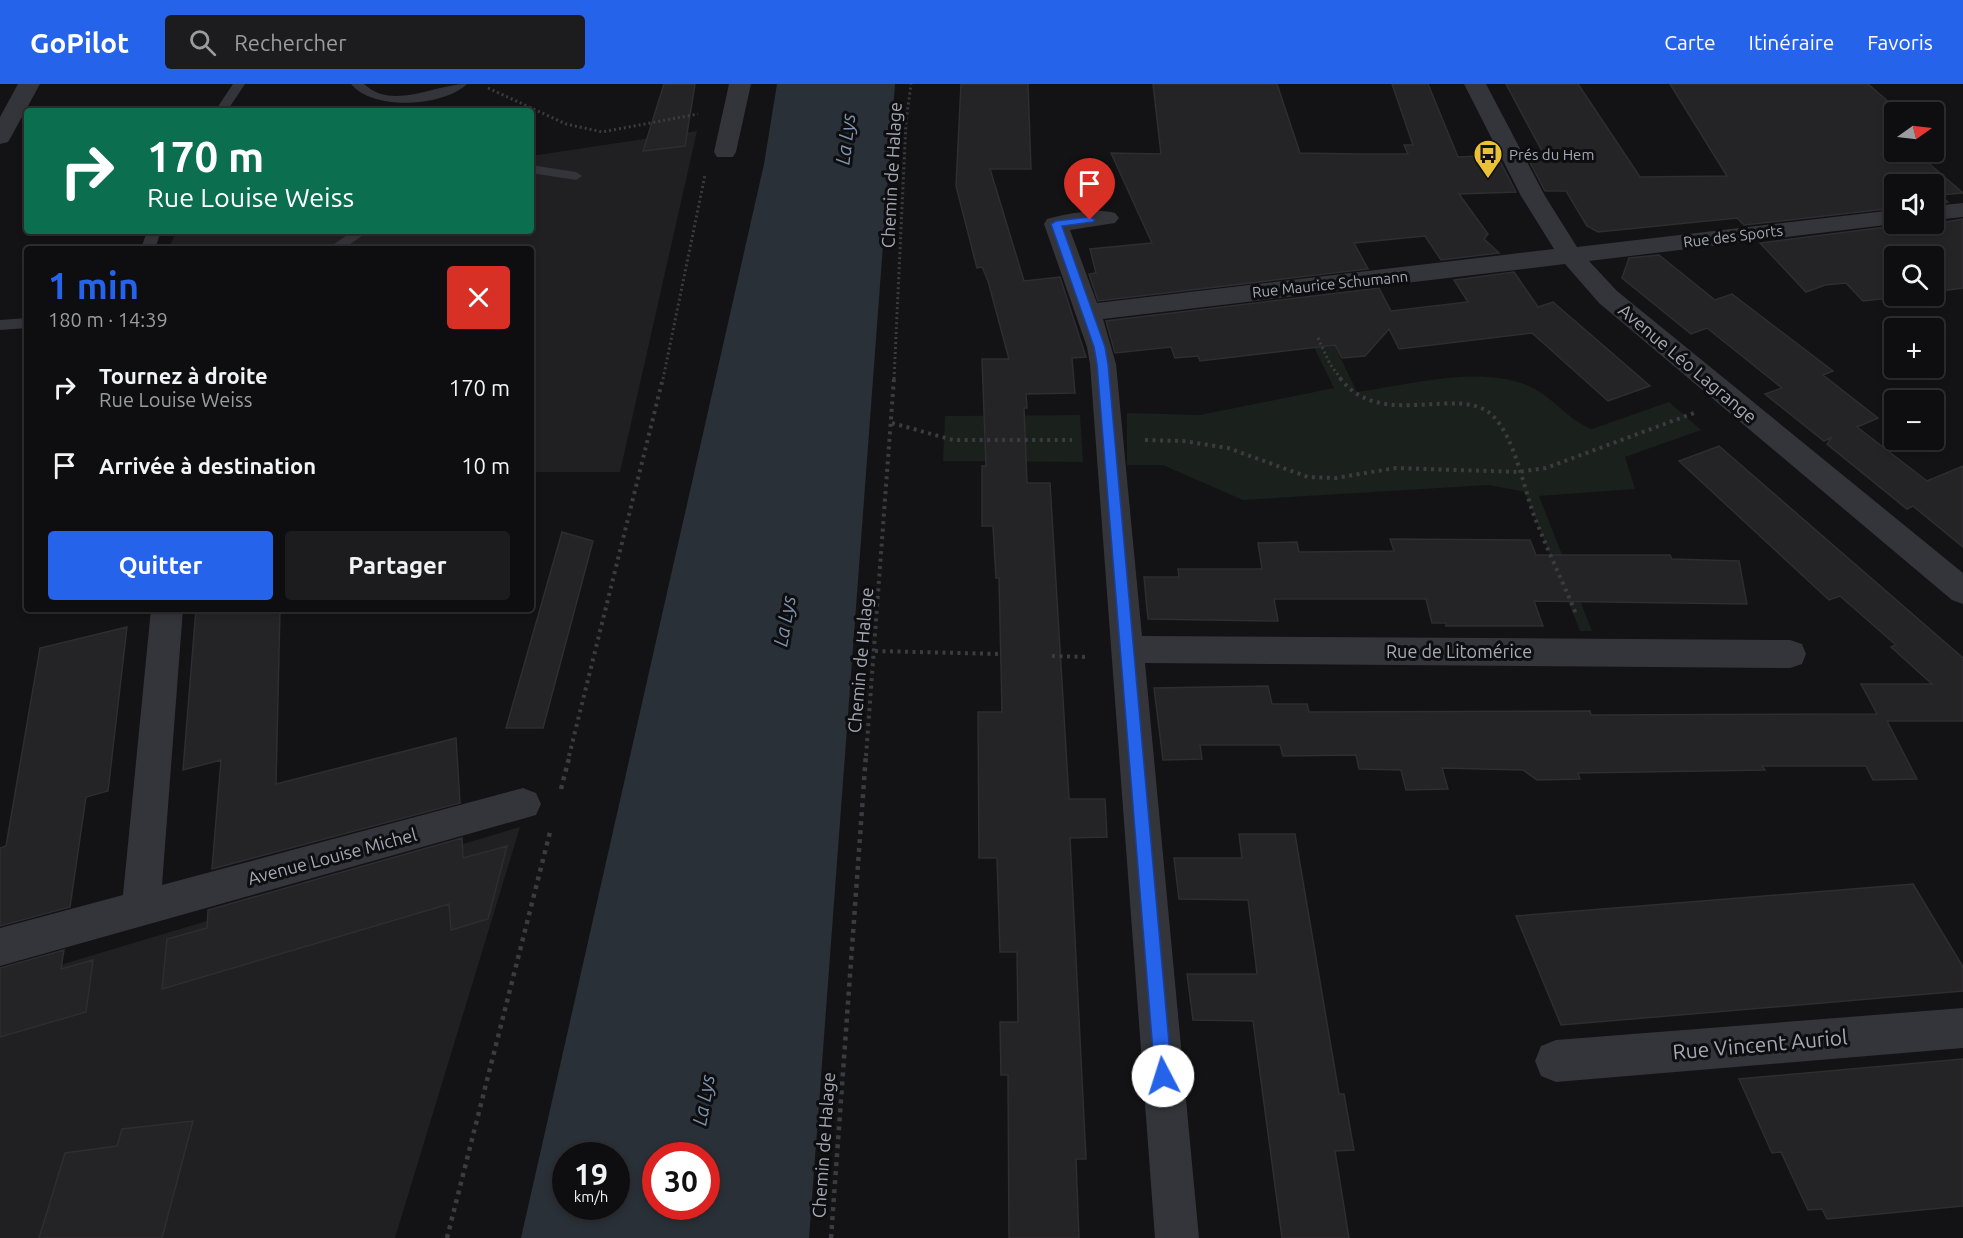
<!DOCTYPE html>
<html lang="fr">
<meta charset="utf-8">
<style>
:root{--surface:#0e0e10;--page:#1c1c1e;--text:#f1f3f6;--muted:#9b9c9f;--line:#2e2e30;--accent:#2563eb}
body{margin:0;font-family:Ubuntu,sans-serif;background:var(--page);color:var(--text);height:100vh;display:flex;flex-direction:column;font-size:22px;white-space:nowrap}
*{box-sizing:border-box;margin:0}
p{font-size:20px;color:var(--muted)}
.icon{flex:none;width:33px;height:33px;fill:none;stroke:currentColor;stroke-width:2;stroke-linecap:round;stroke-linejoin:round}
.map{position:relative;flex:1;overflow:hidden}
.details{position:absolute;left:24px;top:162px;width:510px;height:366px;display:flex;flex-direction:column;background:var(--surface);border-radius:6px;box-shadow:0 3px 9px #0003,0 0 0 2px var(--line)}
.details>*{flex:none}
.hud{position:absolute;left:24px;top:24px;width:510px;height:126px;border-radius:6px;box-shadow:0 3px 9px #0003,0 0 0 2px var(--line);background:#0b6e4f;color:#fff;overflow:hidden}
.needle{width:39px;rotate:76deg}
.tools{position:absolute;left:1884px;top:18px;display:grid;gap:12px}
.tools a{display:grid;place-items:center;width:60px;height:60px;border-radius:6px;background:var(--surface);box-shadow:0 3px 9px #0003,0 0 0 2px var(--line);font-size:30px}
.speed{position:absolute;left:552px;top:1058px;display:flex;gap:12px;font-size:30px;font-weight:700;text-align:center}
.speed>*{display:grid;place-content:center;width:78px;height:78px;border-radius:50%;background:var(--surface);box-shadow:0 3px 9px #0003,0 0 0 2px var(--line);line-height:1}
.speed small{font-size:15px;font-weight:400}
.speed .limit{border:9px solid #d22;background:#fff;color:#111}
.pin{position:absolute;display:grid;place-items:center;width:51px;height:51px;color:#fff;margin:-62px -26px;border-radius:50% 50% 50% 0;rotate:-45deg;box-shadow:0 0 6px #0007}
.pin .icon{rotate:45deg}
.me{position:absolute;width:66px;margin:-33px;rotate:355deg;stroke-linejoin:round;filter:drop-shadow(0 0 4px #0008)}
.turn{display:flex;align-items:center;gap:21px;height:126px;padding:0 24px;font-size:27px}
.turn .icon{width:78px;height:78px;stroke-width:2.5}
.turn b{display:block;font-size:42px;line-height:51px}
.round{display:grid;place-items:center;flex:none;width:63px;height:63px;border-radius:6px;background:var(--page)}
.summary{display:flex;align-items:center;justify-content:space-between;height:102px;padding:0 24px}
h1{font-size:36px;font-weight:600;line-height:45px;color:var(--accent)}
.action{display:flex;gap:12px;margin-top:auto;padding:12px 24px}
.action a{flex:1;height:69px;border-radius:6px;background:var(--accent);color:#fff;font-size:24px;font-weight:600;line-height:69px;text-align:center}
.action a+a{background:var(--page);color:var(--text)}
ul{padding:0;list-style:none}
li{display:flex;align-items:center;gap:18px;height:78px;padding:0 24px}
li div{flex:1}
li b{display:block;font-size:22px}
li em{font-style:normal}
header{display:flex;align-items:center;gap:36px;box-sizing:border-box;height:84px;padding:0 30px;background:var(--accent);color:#fff}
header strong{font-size:28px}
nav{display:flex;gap:33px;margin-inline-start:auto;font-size:21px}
.search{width:420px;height:54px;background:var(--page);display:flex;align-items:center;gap:15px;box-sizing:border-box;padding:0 21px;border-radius:6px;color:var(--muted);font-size:22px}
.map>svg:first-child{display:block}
.built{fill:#201f22}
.green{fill:#1a201b}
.water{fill:#2a3038;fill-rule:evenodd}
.building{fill:#242326;stroke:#2e2d31;stroke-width:1.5}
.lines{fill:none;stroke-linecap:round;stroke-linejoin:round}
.path-far2{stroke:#3b3c41;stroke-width:3;stroke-dasharray:2 3;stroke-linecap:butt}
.path-far1{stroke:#3b3c41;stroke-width:4;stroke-dasharray:3 4.5;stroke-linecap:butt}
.path{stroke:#3b3c41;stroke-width:4.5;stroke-dasharray:4 5;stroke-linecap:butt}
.lane{fill:#34353a;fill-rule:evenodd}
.street{fill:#34353a;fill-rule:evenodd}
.route{fill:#2563eb;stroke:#184099;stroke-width:1.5}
.labels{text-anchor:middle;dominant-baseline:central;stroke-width:6;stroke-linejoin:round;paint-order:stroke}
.far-poi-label{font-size:15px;fill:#a5a9b5;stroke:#0e0e10;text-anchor:start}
.far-street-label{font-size:15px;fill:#a5a9b5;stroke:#0e0e10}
.street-label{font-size:18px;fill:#a5a9b5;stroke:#0e0e10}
.water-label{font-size:20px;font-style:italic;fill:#7d93af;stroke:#0e0e10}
.near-street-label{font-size:21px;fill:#a5a9b5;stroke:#0e0e10}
</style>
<header>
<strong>GoPilot</strong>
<div class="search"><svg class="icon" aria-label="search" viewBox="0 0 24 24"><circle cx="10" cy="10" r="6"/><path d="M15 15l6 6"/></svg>Rechercher</div>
<nav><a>Carte</a><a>Itinéraire</a><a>Favoris</a></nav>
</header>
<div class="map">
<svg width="1963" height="1154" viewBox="0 0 1963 1154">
<rect width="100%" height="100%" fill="#131315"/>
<path class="built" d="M697,47L620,388H531V165H169L176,147H531V72Z
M520,743L395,1154H0V899Z"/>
<path class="green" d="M1313,217L1357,308C1410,301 1481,280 1531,303C1554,314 1568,336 1592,345L1669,318L1701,346L1625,373L1635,405L1539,412L1592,547H1580L1525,408L1489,401L1243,416L1163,381H1127V329L1200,331L1334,304L1292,219Z
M1080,331L1083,378L943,377L945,332Z"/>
<path class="water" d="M777,0H895L809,1154H521L764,80ZM566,1071H616V1122H566ZM656,1071H706V1122H656Z"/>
<path class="building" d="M664,0H695L685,62L643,67Z
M961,0H1028L1031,85H990L1024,197L1060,193L1086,273L1072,274L1075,309L1026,310L1027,324H1024L1027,399H1050L1069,715H1105L1107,753L1070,754L1086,1075H1076L1079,1154H1009L1008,991H1001L1000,938H1018L1017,868H1000L997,774H979L978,628H1002L999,494H996L993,442H982V382H986L982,275H1009L988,197L982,183L977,184L956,102Z
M1153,0H1277L1300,69L1359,70H1408L1404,61H1413L1392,0H1428L1458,73L1497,71L1516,108L1459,110L1488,150L1484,155L1499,169L1441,176L1425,152L1354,159L1368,185L1098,217L1089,190L1096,189L1090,165L1152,159L1111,69L1161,70Z
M1506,0H1578L1640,93L1727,92L1670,0H1868L1900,28H1894V68H1926L1930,76L1926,77L1963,109L1940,111L1948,118L1934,120V100H1894V124L1744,141L1737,134L1598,148L1587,142L1566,107H1545L1525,69H1543Z
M1963,135V204L1934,208V172H1894V212H1907L1863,217L1846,199L1825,201L1806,208L1760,159L1894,142L1896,140H1934Z
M1659,171L1715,216L1732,210L1833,287L1823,291L1878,334L1857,343L1927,397L1963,382V463L1913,422L1907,425L1827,360L1832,353L1824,357L1765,310L1782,304L1707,244L1691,250L1622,194L1629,174Z
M1514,188L1538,223L1553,218L1650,302L1608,317L1532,249L1399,265L1389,245L1365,272L1342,274L1335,261L1200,277L1198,272L1175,274L1171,263L1115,269L1106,237L1379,204L1391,227L1468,218L1454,196Z
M1719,362L1963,574V637H1887L1917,695L1873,696L1866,682H1762L1765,686L1578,689L1580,695L1537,696L1523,686L1442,684L1448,705L1406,706L1401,686L1359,685L1356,671L1283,672L1280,661H1200L1202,675L1163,676L1154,604L1268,602L1272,620H1307L1309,628L1590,627L1591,631L1877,630L1861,600H1932L1891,563L1896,561L1840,512L1829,516L1679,377Z
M562,448L593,457L543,644H506Z
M1390,455L1530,456L1536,471H1670L1672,475L1739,477L1747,520L1534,517L1543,542H1446V539H1432L1426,515H1274L1278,537L1148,535L1144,493H1179L1178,485H1262L1258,459L1297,458L1299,468L1394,467Z
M196,525H280L276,700L456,654L460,719L212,785L221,676L183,686Z
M127,543L108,707L86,713L70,823L0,842V764L6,762L40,564Z
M1239,750H1295L1339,1010H1344L1354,1066L1335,1067L1349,1154H1282L1253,937L1193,936L1187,890H1257L1248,816L1179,815L1174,774H1242Z
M462,754L463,774L507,762L488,835L451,846L449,820L162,905L167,855L207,844L208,826Z
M1913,800L1963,883V907L1561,941L1516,832Z
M64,866L61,885L93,876L86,928L0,953V884Z
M1963,975V1122L1827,1135L1822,1125L1808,1126L1781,1068L1772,1069L1739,995Z
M193,1037L162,1154H39L65,1069L117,1062L122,1045Z"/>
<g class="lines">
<path class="path-far2" d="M488,4L566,40L602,48L698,30
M1318,254L1330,280L1341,295
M663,295L705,91
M894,295L906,38L911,0"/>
<path class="path-far1" d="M1340,294C1380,348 1461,299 1493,332C1514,353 1523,400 1533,429C1546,463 1562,496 1576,530
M892,339L953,356H1072
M1145,356L1183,357L1228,364L1308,393L1336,394L1396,384L1518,388L1546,384L1694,329
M875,567L1001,570
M1052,572L1089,573
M569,672L663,294
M866,672L894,294"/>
<path class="path" d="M561,705L570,670
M447,1154L550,748
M831,1154L866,670"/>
<path class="lane" d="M233,0H245L227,27H215Z
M351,0H364C393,27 434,0 467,0C443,23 373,27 351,0Z
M531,81L576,88L582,92L576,96L531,89Z
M147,147H161L155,165H141Z
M353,147H369L343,165H327Z
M27,234V244L0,246V236Z"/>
<path class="street" d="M18,0H40L11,53L8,58L0,60V33Z
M729,0H751L736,68L733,73H717L714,68Z
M1464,0H1486L1545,112L1577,163L1894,126V140H1897H1894L1589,177L1617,207L1963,489V520L1952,516L1599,219L1565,180L1103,235L1116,280L1142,552L1790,556L1802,560L1806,570L1802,580L1790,584L1145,579L1199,1154H1155L1090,280L1087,263L1044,140L1047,135C1067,130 1096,124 1115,129L1119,134L1115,139L1070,146L1097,219L1554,165L1521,112Z
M1963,119V133L1934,136V122Z
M151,525H183L162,801L523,704L536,709L541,720L536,731L0,882V844L123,811Z
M1963,924V964L1556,998L1541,992L1535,977L1541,962L1556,956Z"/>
</g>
<path class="route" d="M1090,133L1095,136L1093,138L1062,142L1105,263L1108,280L1172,992L1169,998L1163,1000L1157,998L1155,992L1097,280L1094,263L1051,140L1056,137Z"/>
<defs>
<g id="bus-pin" transform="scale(1.5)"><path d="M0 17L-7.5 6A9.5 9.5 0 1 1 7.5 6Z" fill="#eac036" stroke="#0e0e10"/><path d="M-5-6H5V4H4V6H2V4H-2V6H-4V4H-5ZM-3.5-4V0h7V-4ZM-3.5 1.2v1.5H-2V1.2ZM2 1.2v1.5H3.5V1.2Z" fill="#111"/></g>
</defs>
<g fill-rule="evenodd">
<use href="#bus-pin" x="1488" y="70"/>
</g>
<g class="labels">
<g class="far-poi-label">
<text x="1509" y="70">Prés du Hem</text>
</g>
<g class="far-street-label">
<text transform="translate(1733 152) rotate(-7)">Rue des Sports</text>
<text transform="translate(1330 200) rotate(-6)">Rue Maurice Schumann</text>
</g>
<g class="street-label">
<text transform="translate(891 91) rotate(-87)">Chemin de Halage</text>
<text transform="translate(1688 279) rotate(40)">Avenue Léo Lagrange</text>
<text x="1459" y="567">Rue de Litomérice</text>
<text transform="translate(860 576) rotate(-85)">Chemin de Halage</text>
<text transform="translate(332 772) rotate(-15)">Avenue Louise Michel</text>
<text transform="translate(823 1061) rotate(-86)">Chemin de Halage</text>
</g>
<g class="water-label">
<text transform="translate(845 55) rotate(-83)">La Lys</text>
<text transform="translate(784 537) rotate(-80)">La Lys</text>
<text transform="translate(703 1016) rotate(-80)">La Lys</text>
</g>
<g class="near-street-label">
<text transform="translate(1760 960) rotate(-5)">Rue Vincent Auriol</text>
</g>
</g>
</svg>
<div class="tools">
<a><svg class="needle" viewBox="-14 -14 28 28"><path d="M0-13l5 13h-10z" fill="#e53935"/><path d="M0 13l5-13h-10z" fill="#9b9c9f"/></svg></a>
<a><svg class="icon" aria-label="sound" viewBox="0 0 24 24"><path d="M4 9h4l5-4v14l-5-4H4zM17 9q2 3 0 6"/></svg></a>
<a><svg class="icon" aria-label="search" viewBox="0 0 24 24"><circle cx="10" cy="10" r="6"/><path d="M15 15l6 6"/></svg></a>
<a>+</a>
<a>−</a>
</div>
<div class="speed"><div>19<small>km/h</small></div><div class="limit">30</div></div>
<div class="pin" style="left:1090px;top:136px;background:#d93025"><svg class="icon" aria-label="arrive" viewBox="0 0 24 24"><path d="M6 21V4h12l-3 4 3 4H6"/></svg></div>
<svg class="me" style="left:1163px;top:992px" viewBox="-20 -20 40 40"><circle r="19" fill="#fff"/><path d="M0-13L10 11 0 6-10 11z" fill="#2563eb"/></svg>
<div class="hud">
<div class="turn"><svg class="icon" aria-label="right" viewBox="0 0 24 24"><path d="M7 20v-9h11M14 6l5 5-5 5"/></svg><div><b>170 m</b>Rue Louise Weiss</div></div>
</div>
<section class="details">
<div class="summary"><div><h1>1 min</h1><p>180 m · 14:39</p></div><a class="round" style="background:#d93025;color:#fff"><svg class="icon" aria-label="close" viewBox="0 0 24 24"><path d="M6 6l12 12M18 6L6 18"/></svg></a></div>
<ul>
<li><svg class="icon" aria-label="right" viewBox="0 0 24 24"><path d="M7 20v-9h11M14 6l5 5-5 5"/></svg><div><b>Tournez à droite</b><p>Rue Louise Weiss</p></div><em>170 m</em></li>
<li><svg class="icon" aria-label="arrive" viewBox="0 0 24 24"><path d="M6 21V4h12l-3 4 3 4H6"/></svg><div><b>Arrivée à destination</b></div><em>10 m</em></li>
</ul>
<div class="action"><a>Quitter</a><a>Partager</a></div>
</section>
</div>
